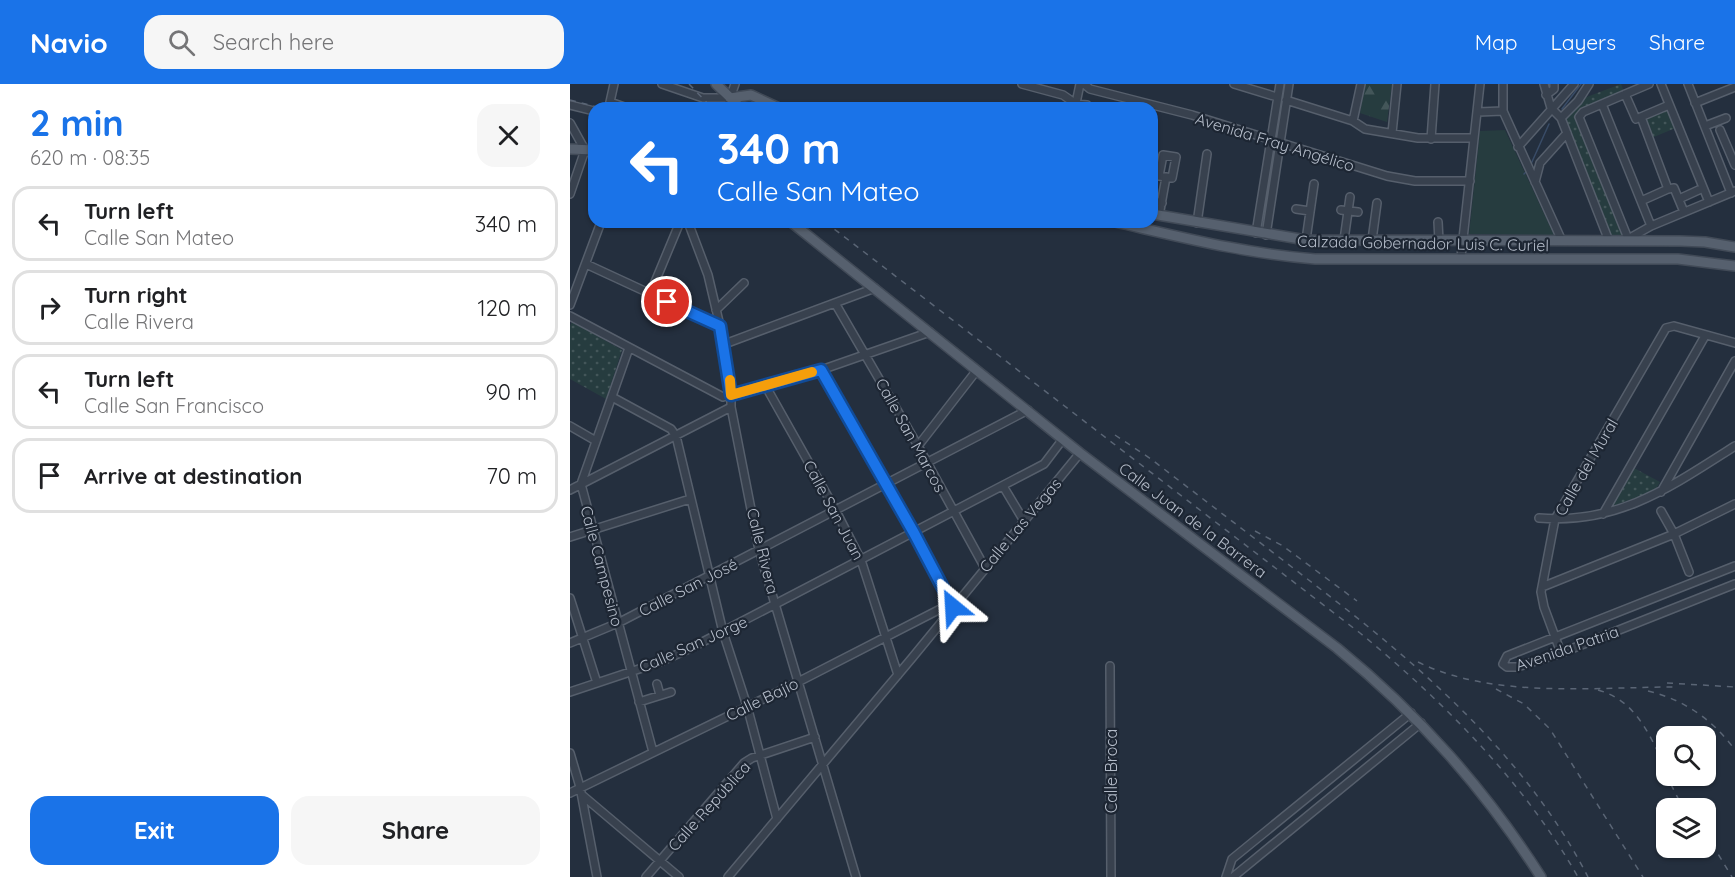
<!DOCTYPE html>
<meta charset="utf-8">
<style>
:root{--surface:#fff;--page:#f6f6f6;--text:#202124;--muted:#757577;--line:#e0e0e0;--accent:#1a73e8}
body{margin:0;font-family:Quicksand,sans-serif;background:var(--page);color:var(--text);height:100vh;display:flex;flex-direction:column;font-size:22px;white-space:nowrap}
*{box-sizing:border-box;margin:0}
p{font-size:20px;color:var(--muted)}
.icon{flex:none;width:33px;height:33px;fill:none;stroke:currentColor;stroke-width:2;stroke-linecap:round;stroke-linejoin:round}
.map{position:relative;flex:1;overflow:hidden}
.drawer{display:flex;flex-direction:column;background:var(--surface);width:570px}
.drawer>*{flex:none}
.banner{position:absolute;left:18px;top:18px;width:570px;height:126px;border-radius:18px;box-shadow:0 2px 4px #0004;background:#1a73e8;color:#fff;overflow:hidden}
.tools{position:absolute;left:1086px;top:642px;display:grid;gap:12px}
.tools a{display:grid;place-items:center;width:60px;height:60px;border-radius:12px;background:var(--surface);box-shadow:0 2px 4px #0004;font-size:30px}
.pin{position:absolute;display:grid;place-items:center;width:51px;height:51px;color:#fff;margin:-26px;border:3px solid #fff;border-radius:50%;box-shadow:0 2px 6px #0007}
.me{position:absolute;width:66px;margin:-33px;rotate:333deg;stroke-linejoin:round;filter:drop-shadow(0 0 4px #0008)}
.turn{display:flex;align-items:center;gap:21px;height:126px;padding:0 30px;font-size:27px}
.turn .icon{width:78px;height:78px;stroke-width:2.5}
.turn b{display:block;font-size:42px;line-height:51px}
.round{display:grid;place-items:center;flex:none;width:63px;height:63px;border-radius:18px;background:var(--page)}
.head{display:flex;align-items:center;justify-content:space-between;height:102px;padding:0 30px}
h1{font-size:36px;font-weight:800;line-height:45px;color:var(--accent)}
.button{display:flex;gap:12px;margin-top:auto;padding:12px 30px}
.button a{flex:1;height:69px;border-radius:18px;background:var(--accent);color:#fff;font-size:24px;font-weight:800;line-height:69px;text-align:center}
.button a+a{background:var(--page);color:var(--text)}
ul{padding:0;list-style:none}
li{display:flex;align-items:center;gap:18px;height:75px;margin:0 12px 9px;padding:0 18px;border:3px solid var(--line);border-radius:18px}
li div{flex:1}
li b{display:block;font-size:22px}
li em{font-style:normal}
header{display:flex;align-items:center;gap:36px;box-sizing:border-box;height:84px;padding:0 30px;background:var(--accent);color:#fff}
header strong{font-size:28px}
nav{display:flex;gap:33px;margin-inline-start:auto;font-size:21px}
.search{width:420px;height:54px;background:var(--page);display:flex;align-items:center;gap:15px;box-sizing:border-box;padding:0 21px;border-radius:18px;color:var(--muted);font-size:22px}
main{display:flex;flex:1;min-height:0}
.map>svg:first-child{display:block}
.green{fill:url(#green-dots)}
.forest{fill:url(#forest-firs)}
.pitch{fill:#263c3f}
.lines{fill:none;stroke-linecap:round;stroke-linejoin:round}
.stream{stroke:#394c67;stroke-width:1.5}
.minor-casing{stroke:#565f6c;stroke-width:10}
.major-casing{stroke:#414a57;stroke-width:12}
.minor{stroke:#38414e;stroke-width:7}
.major{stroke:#56606e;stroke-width:9}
.rail{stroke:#5a6575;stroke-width:1.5;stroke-dasharray:6 6;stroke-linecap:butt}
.route-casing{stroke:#114b97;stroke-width:15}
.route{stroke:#1a73e8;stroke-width:10}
.slow{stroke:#f59e0b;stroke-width:10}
.labels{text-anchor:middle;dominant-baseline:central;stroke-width:4.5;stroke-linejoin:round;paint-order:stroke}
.street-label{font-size:16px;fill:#b4bcc9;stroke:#1d2633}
</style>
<header>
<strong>Navio</strong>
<div class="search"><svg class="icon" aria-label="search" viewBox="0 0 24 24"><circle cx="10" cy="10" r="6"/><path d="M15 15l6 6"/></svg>Search here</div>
<nav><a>Map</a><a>Layers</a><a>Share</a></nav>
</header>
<main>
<section class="drawer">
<div class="head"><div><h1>2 min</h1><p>620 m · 08:35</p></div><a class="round"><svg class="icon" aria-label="close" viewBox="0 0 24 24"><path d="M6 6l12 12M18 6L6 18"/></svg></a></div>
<ul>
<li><svg class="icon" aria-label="left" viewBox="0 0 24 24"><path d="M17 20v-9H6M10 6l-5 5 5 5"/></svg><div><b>Turn left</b><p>Calle San Mateo</p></div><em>340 m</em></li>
<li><svg class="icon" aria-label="right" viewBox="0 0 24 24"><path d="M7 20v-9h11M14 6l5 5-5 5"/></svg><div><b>Turn right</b><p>Calle Rivera</p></div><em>120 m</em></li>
<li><svg class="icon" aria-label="left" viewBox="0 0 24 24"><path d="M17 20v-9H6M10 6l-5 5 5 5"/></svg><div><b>Turn left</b><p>Calle San Francisco</p></div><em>90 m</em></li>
<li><svg class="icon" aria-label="arrive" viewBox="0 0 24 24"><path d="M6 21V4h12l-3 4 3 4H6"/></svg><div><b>Arrive at destination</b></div><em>70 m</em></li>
</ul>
<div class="button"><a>Exit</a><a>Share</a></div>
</section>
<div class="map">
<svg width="1165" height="793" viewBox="0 0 1165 793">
<defs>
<pattern id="green-dots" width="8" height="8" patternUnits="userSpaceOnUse" patternTransform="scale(1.5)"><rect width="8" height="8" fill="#263c3f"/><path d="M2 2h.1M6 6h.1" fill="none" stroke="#435659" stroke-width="1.8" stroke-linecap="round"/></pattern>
<pattern id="forest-firs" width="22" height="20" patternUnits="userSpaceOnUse" patternTransform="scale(1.5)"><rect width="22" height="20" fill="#263c3f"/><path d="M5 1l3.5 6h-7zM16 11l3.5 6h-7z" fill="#435659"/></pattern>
</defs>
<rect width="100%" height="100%" fill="#242f3e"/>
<path class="green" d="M1051,0L1055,10L1013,27L1009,34L1056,152L1040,157L992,34L1014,14Z
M1099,21L1108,43L1079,55L1071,33Z
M2,238L52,266L36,315L0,295V242Z
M1064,384L1090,398L1085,407L1043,422Z"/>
<path class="forest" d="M795,0H822L817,38L790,29Z"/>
<path class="pitch" d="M935,46L984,151L899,150L910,47Z"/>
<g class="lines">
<path class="stream" d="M992,25L1011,0
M961,80L979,40
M954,90L956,88"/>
<g class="minor-casing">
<path id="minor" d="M44,0L40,18L57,24
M92,0L133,14H160L165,0
M452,0L493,11L506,20L517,21
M514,0L520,5L622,31L817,92L845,97H900
M664,0L707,13
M933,0V27L992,157
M974,0L981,24L991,34L1039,157
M1091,0L1139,118
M1118,0L1161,109
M1055,10L1066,35L1099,21
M976,11L984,5V0
M716,16L783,37L795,45L848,54H903
M1125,19L1165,3
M1032,20L1081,142
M0,21L24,27
M505,24L510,0
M908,28L933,27
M1071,33L1098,105L1104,104L1114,128
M991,34L1008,17L1019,0
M783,37L791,0
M0,39L15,66L0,110
M1135,42L1156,34
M1150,46L1165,81
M822,49L827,0
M861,55L865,0
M948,63L1004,0
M965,98L970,79L997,49
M1109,115L1133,104
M582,117L592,119
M1071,117L1098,105
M726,125L740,127
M771,126L788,128
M589,132L596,93L602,94L606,73L593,71L589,92L596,93
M118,138L138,191L150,242L152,261L161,303V323L189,466L286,793
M868,138L869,157
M627,139L637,70
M686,149L710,0
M696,151L719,0
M1058,155L1081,142L1165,107
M736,156L744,100
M774,156L780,113
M802,156L807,119
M1059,157L1009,33L1013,28L1079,0
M891,173L910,0
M16,180L150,242
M80,210L110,138
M265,219L348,362L415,484
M0,221L31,138
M146,226L174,199
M0,232L153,313L251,286L360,248
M152,261L305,204
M59,264L11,400L83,668
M251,286L383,521
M195,301L266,427L291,476L328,591
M42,313L101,345L106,352L153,548L177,622L207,735
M0,342L26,357
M348,362L407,286
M433,402L454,437
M0,406L161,323
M1091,408L1165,277
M1091,427L1104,450L1119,488
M1033,430L1135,252
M969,434C1048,441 1102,402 1165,362
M0,453L120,415
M1165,482L937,572L933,580L937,583H947L991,569L1165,500
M972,503L1104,450L1165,420
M0,514L27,599
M0,559L48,539L458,326
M991,569L974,523L971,508L985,435L1096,244L1104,242L1165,259
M540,582L541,793
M87,600L90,611
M0,608L90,578L121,564L474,380L493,355
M69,618L101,608
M0,669L10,703L27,793
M0,709L228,598L382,519
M12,711L109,793
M76,793L174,679L182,674L245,653
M158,793L342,574L510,369
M656,793L662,775L841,629
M663,793L851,639"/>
</g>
<g class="major-casing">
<path id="major" d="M146,0L171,24
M160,14L181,11L209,24
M0,65L24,66
M582,130L736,156L1110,157L1135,158L1165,163
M221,138L510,369L767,564C849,631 914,704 971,793
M545,138C611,153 677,170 745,175H1108L1165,182"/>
</g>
<use href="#minor" class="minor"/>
<use href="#major" class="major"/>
<path class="rail" d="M119,0L142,24
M0,16L31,24
M255,138L790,549C874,618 954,698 1008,793
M545,351L581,375C634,416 687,456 740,497C848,580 955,670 1018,793
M685,447L713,462L787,517
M848,578C923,615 1024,603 1106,603
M1097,599L1165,603
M926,605L954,620L980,645L1073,793
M1028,606C1067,617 1080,652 1096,685
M1078,607C1115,616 1143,636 1165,666
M1090,679L1113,724
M1136,750L1162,793"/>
</g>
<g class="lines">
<g class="route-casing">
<path id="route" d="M97,218L150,242L161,311L251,286L344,449L383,523"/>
</g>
<use href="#route" class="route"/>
<path class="slow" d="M160,296L161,311L242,288"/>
</g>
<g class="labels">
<g class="street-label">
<text transform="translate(705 58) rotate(17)">Avenida Fray Angélico</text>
<text transform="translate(853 159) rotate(1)">Calzada Gobernador Luis C. Curiel</text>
<text transform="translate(341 351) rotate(61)">Calle San Marcos</text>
<text transform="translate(1016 383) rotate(-60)">Calle del Mural</text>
<text transform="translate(264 426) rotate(62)">Calle San Juan</text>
<text transform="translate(623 436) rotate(37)">Calle Juan de la Barrera</text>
<text transform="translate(450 441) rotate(-50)">Calle Las Vegas</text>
<text transform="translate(193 467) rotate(76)">Calle Rivera</text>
<text transform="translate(32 482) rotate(75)">Calle Campesino</text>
<text transform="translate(118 503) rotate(-27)">Calle San José</text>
<text transform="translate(123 560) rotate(-24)">Calle San Jorge</text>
<text transform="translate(997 564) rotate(-19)">Avenida Patria</text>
<text transform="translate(192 615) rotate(-26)">Calle Bajío</text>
<text transform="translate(541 687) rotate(-90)">Calle Broca</text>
<text transform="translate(139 722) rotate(-48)">Calle República</text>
</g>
</g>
</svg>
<div class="tools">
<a><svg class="icon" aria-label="search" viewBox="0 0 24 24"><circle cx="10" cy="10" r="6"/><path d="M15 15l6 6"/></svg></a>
<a><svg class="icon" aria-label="layers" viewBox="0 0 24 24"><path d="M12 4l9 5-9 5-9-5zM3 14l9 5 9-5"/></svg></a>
</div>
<div class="pin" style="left:97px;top:218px;background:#d93025"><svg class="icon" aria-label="arrive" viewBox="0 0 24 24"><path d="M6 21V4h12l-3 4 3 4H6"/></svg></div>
<svg class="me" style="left:383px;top:523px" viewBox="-20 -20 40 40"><path d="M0-17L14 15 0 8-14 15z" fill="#1a73e8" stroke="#fff" stroke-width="4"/></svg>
<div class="banner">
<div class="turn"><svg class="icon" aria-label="left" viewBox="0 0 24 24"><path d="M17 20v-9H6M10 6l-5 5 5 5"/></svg><div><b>340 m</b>Calle San Mateo</div></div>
</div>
</div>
</main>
